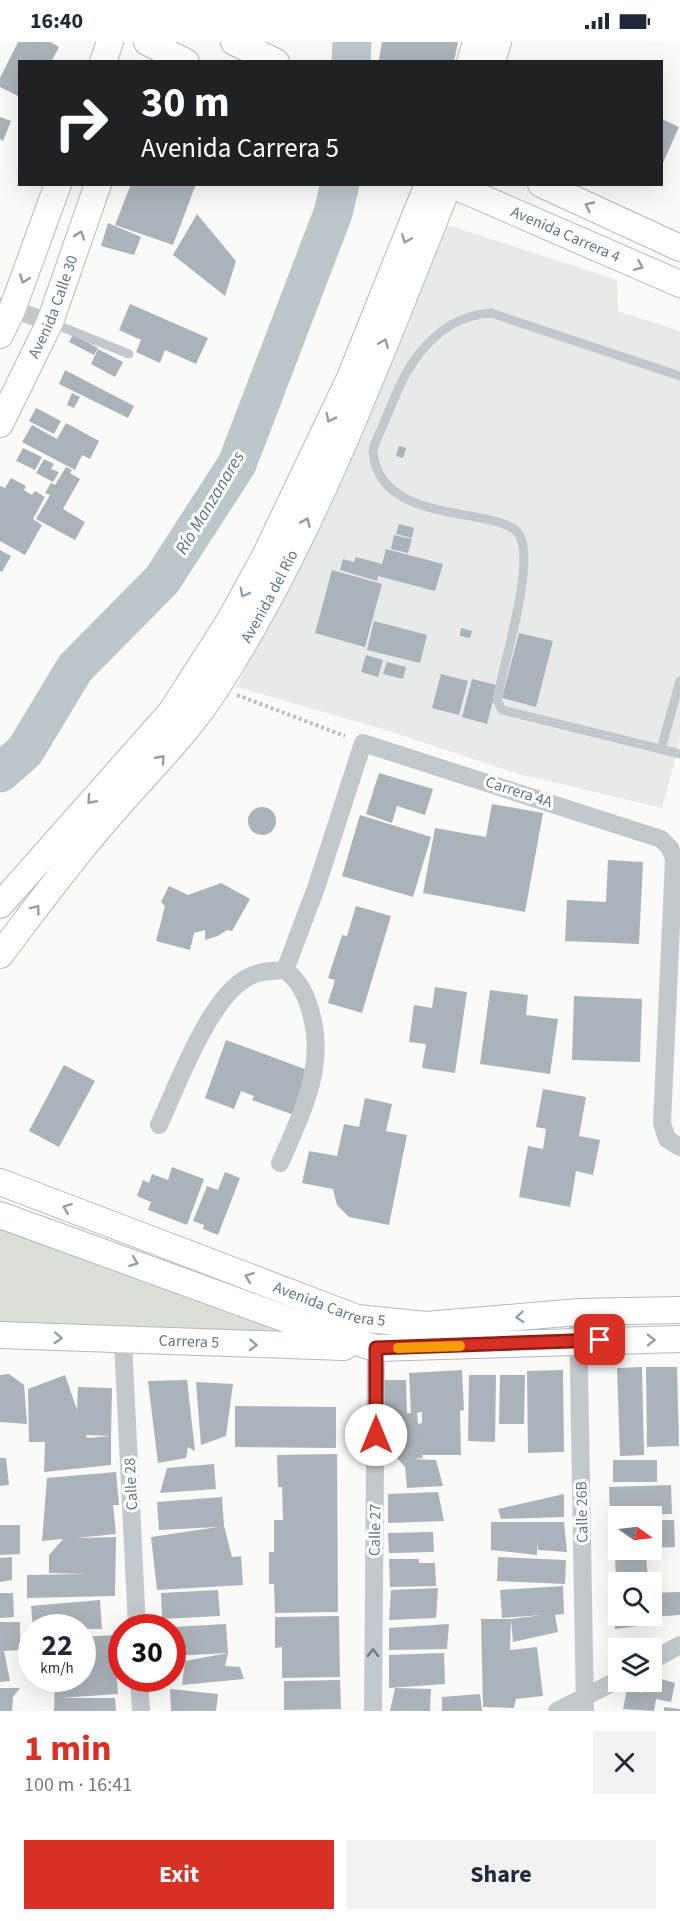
<!DOCTYPE html>
<meta charset="utf-8">
<style>
:root{--surface:#fff;--page:#f2f2f3;--text:#1f2937;--muted:#747a83;--accent:#d93025}
body{margin:0;font-family:"Source Sans 3",sans-serif;background:var(--page);color:var(--text);height:100vh;display:flex;flex-direction:column;font-size:22px;white-space:nowrap}
*{box-sizing:border-box;margin:0}
p{font-size:20px;color:var(--muted)}
.icon{flex:none;width:33px;height:33px;fill:none;stroke:currentColor;stroke-width:2;stroke-linecap:round;stroke-linejoin:round}
.map{position:relative;height:1669px;overflow:hidden}
.panel{display:flex;flex-direction:column;background:var(--surface);flex:1}
.panel>*{flex:none}
.guide{position:absolute;left:18px;top:18px;width:645px;height:126px;border-radius:0px;box-shadow:0 6px 24px #0002;background:#202124;color:#fff;overflow:hidden}
.needle{width:39px;rotate:104deg}
.tools{position:absolute;left:608px;top:1464px;display:grid;gap:12px}
.tools a{display:grid;place-items:center;width:54px;height:54px;border-radius:0px;background:var(--surface);box-shadow:0 6px 24px #0002;font-size:30px}
.speed{position:absolute;left:18px;top:1572px;display:flex;gap:12px;font-size:30px;font-weight:700;text-align:center}
.speed>*{display:grid;place-content:center;width:78px;height:78px;border-radius:50%;background:var(--surface);box-shadow:0 6px 24px #0002;line-height:1}
.speed small{font-size:15px;font-weight:400}
.speed .limit{border:9px solid #d22;background:#fff;color:#111}
.pin{position:absolute;display:grid;place-items:center;width:51px;height:51px;color:#fff;margin:-26px;border-radius:12px;box-shadow:0 3px 9px #0006}
.me{position:absolute;width:66px;margin:-33px;rotate:0deg;stroke-linejoin:round;filter:drop-shadow(0 0 4px #0008)}
.turn{display:flex;align-items:center;gap:21px;height:126px;padding:0 24px;font-size:27px}
.turn .icon{width:78px;height:78px;stroke-width:2.5}
.turn b{display:block;font-size:42px;line-height:51px}
.round{display:grid;place-items:center;flex:none;width:63px;height:63px;border-radius:0px;background:var(--page)}
.overview{display:flex;align-items:center;justify-content:space-between;height:102px;padding:0 24px}
h1{font-size:36px;font-weight:700;line-height:45px;color:var(--accent)}
.action{display:flex;gap:12px;margin-top:auto;padding:12px 24px}
.action a{flex:1;height:69px;border-radius:0px;background:var(--accent);color:#fff;font-size:24px;font-weight:700;line-height:69px;text-align:center}
.action a+a{background:var(--page);color:var(--text)}
.status{display:flex;justify-content:space-between;align-items:center;height:42px;padding:0 30px;background:var(--surface);direction:ltr}
.status svg{height:16px;fill:currentColor}
.map>svg:first-child{display:block}
.built{fill:#e8e9e9}
.green{fill:#dadfd7}
.lines{fill:none;stroke-linecap:round;stroke-linejoin:round}
.river{stroke:#bbc7cb;stroke-width:39}
.building{fill:#aab3b9;fill-rule:evenodd}
.secondary-casing{stroke:#b3babf;stroke-width:28}
.path{stroke:#bbbfc2;stroke-width:4;stroke-dasharray:3 3;stroke-linecap:butt}
.lane{stroke:#c3c8cc;stroke-width:9}
.street{stroke:#c3c8cc;stroke-width:18}
.secondary{stroke:#fff;stroke-width:26}
.oneway{stroke:#939fa8}
.oneway2{stroke:#6a7a87}
.route-casing{stroke:#8d1f18;stroke-width:15}
.route{stroke:#d93025;stroke-width:10}
.slow{stroke:#f59e0b;stroke-width:10}
.labels{text-anchor:middle;dominant-baseline:central;stroke-width:6;stroke-linejoin:round;paint-order:stroke}
.street-label{font-size:16px;fill:#657683;stroke:#fff}
.water-label{font-size:18px;font-style:italic;fill:#60757c;stroke:#fff}
</style>
<div class="status"><b>16:40</b><svg viewBox="0 0 49 12"><path d="M0 12V9h3v3zM5 12V6h3v6zM10 12V3h3v9zM15 12V0h3v12zM26 1h20v11H26zM47 4h2v5h-2z"/></svg></div>
<div class="map">
<svg width="680" height="1669" viewBox="0 0 680 1669">
<rect width="100%" height="100%" fill="#fafaf8"/>
<path class="built" d="M448,183L617,238L618,269L680,289V699L662,766L515,731L379,686L237,645L346,412Z"/>
<path class="green" d="M0,1181L297,1291L0,1285Z"/>
<g class="lines">
<path class="river" d="M351,20L352,0
M0,731L25,709L75,626L162,538L237,422L333,171L340,142"/>
</g>
<path class="building" d="M18,0H50L59,5L51,20H20V55L0,45V36Z
M382,0H458L454,20L379,18Z
M0,75L11,79L3,99L0,97Z
M662,77L679,85L662,123Z
M131,142H196L173,203L115,183Z
M197,172L236,219L225,254L173,213Z
M108,181L141,195L134,213L101,204Z
M130,262L208,296L196,322L165,308L160,321L136,310L141,298L119,288Z
M73,293L98,306L94,313L69,300Z
M98,307L123,320L115,335L91,322Z
M65,328L134,364L128,376L59,342Z
M72,351L80,355L74,366L67,363Z
M36,366L61,379L54,392L29,379Z
M66,381L99,399L90,417L82,413L75,428L22,400L32,383L57,397Z
M399,404L406,406L403,416L396,414Z
M23,406L42,415L35,428L16,419Z
M44,417L54,422L51,427L59,430L53,440L36,431Z
M66,425L72,428L70,431L80,437L63,467L85,480L75,498L36,477L50,453L45,451L51,441L55,443Z
M11,436L26,444L24,448L32,453L35,449L45,455L33,477L42,483L25,513L0,499V444L5,446Z
M399,482L414,486L412,496L396,492Z
M394,493L412,497L408,511L391,507Z
M386,507L443,522L435,549L378,534L377,539L340,528L343,517L354,520L356,515L382,522Z
M0,508L11,514L2,530L0,529Z
M332,528L382,542L365,605L315,591Z
M374,579L427,593L420,621L367,608Z
M461,586L472,589L470,596L460,594Z
M519,591L553,599L536,665L502,656Z
M366,613L383,618L378,635L361,630Z
M387,620L406,625L403,637L383,632Z
M441,632L468,639L459,673L432,666Z
M472,637L497,643L487,682L462,675Z
M379,731L433,747L425,773L397,764L392,781L366,772Z
M492,762L543,771L525,870L423,851L435,786L486,795Z
M248 779a14 14 0 1 1 28 0a14 14 0 1 1-28 0Z
M360,773L431,795L413,855L342,834Z
M608,818L643,820L639,902L565,899L567,858L606,860Z
M221,841L250,857L232,889L227,888L218,894L205,898V888L194,891L190,908L156,899L165,864L161,860L169,844L188,853Z
M356,864L391,874L362,971L328,961L335,938L328,936L342,893L347,894Z
M435,945L467,950L455,1031L422,1026L426,1002L409,1000L414,963L432,966Z
M490,948L528,953L526,973L558,977L550,1032L480,1022Z
M574,954L642,957L640,1020L572,1018Z
M226,998L310,1029L294,1073L252,1058L254,1054L241,1049L234,1067L205,1056Z
M64,1023L95,1039L59,1105L29,1089Z
M543,1047L586,1055L579,1094L600,1098L593,1133L576,1129L570,1165L519,1155L528,1104L543,1107L546,1087L536,1085Z
M365,1056L392,1062L386,1089L407,1093L389,1183L349,1175L337,1163L333,1147L302,1141L309,1109L337,1114L344,1082L359,1085Z
M172,1125L204,1137L187,1183L148,1168L151,1160L137,1154L143,1138L149,1141L152,1132L168,1138Z
M225,1130L240,1136L218,1193L203,1187L204,1183L193,1179L207,1144L218,1148Z
M642,1325L644,1413L620,1414L617,1326Z
M646,1325H677L679,1404L647,1405Z
M462,1328L464,1368L460,1369L461,1413H422L423,1416L414,1417L436,1418L443,1444L407,1446L405,1425L398,1417H385L384,1338H406L407,1371H411L409,1331ZM422,1370V1381L418,1382L417,1371Z
M563,1328L564,1410L528,1411L527,1329Z
M9,1332L24,1343L27,1382L0,1380V1333Z
M65,1333L77,1368L78,1345L112,1346L111,1394L86,1393L87,1396L111,1394V1423L44,1430L45,1400H29L28,1347Z
M469,1333H496L495,1400L468,1399Z
M500,1333H525L524,1382H499Z
M187,1338L195,1409L188,1405L186,1416L158,1421L148,1339Z
M196,1340L233,1342L226,1394L201,1403Z
M235,1364L336,1365V1406L235,1405Z
M337,1412L338,1570L275,1571L274,1542H269V1510H274V1478H283L282,1445H278L277,1413Z
M0,1416H6L9,1443L0,1444Z
M613,1418H657V1440H613Z
M214,1422L216,1447L160,1451L167,1426Z
M116,1430L119,1463H113L116,1492L76,1496L116,1495L115,1554L27,1556V1533L89,1532L49,1531V1513L63,1497L42,1499L47,1436Z
M671,1443L672,1472L610,1473L609,1445Z
M438,1450L444,1479L388,1481V1452Z
M564,1452V1475L501,1477L498,1467Z
M222,1455L224,1484L232,1515L241,1514L243,1543L157,1548L151,1495L218,1485L159,1488L157,1460Z
M651,1478H674L675,1505L651,1506Z
M618,1479V1506L612,1507L611,1480Z
M491,1480H564L567,1510L538,1508L537,1499V1513L491,1508Z
M0,1483H20V1512L0,1513Z
M433,1490L434,1510L389,1511L388,1491Z
M646,1511L648,1538L616,1540L615,1513Z
M12,1515V1538L0,1540V1516Z
M498,1515L566,1518L565,1542L497,1539Z
M389,1517H419V1521H435L436,1544L390,1545Z
M563,1544L564,1572L555,1573L558,1590L513,1600L511,1577L543,1573L502,1576L500,1548Z
M438,1546L436,1576L389,1578L391,1548Z
M218,1548L220,1574L162,1577L161,1551Z
M680,1550V1573L651,1575V1551Z
M0,1551H13L14,1575L0,1576Z
M618,1554V1574H638L639,1584L615,1587L612,1555Z
M100,1558L102,1587L33,1586L31,1564Z
M339,1574L340,1635L282,1636V1605L275,1606V1575Z
M481,1577H511L510,1608L537,1605L543,1654L516,1657L514,1666L483,1665Z
M0,1580H20V1608L4,1609L10,1639L0,1640Z
M226,1582L228,1611L225,1624L240,1625L244,1637L182,1643L185,1619L228,1611L173,1614L172,1585Z
M449,1582L447,1607L389,1608V1586Z
M114,1593L118,1652L61,1656H115L116,1669H54L55,1636H82V1595Z
M444,1611L445,1642L389,1646V1613Z
M651,1634L675,1641L671,1660L656,1657L654,1669L623,1667L627,1647L642,1651L646,1640H651Z
M340,1638L341,1667L284,1668V1639Z
M0,1646H20L13,1655L12,1669H0Z
M395,1646L431,1647L430,1669H390Z
M170,1647L218,1652L216,1669H171Z
M480,1652L482,1669H442V1655Z
M664,1665L680,1667V1669H664Z"/>
<g class="lines">
<g class="secondary-casing">
<g id="secondary">
<path d="M147,0L186,20"/>
<path d="M234,0L276,20"/>
<path d="M103,20L110,0"/>
<path d="M470,20L476,0"/>
<path d="M492,20L498,0"/>
<path id="s1" d="M450,142L680,242"/>
<path d="M541,142L680,206"/>
<path d="M0,293L12,268L58,142"/>
<path id="s2" d="M0,382L50,280L98,142"/>
<path d="M0,863L171,670L230,578L265,514L349,338L428,142"/>
<path id="s3" d="M0,913C35,867 69,820 107,777C144,733 186,694 217,645C315,493 381,310 449,142"/>
<path id="s4" d="M0,1140L357,1276L426,1283L578,1270L680,1268"/>
<path d="M0,1173L319,1289L376,1306L680,1297"/>
<path id="s5" d="M0,1293L344,1305"/>
</g>
</g>
<path class="path" d="M237,653L345,694"/>
<path class="lane" d="M52,281L129,312
M680,334L491,271C460,273 438,288 419,312C403,332 394,357 384,381C381,389 373,402 373,410C380,487 504,462 520,494C535,525 503,622 497,658L502,668L680,712
M661,707L680,639"/>
<path class="street" d="M2,264L50,280
M159,1083C177,1044 208,959 245,937C257,929 271,929 285,928L316,846L363,701L661,797L670,806L674,817L662,1081L667,1097L680,1105
M280,1121C301,1074 325,1027 312,975C307,955 301,940 285,928
M578,1270L585,1669
M123,1299L137,1586
M651,1619L680,1603
M139,1636L141,1669
M373,1669L376,1306
M557,1669L618,1638"/>
<use href="#secondary" class="secondary"/>
</g>
<defs><path id="oneway-chevron" d="M-2-3.5L2.5 0L-2 3.5" fill="none" stroke-width="1.6" stroke-linecap="round" stroke-linejoin="round" transform="scale(1.5)"/></defs>
<g class="oneway">
<use href="#oneway-chevron" transform="translate(589 164) rotate(-155)"/>
<use href="#oneway-chevron" transform="translate(80 193) rotate(-71)"/>
<use href="#oneway-chevron" transform="translate(406 197) rotate(112)"/>
<use href="#oneway-chevron" transform="translate(639 224) rotate(23)"/>
<use href="#oneway-chevron" transform="translate(24 237) rotate(110)"/>
<use href="#oneway-chevron" transform="translate(384 301) rotate(-68)"/>
<use href="#oneway-chevron" transform="translate(330 376) rotate(116)"/>
<use href="#oneway-chevron" transform="translate(306 480) rotate(-66)"/>
<use href="#oneway-chevron" transform="translate(244 551) rotate(118)"/>
<use href="#oneway-chevron" transform="translate(161 717) rotate(-48)"/>
<use href="#oneway-chevron" transform="translate(91 758) rotate(132)"/>
<use href="#oneway-chevron" transform="translate(36 867) rotate(-52)"/>
<use href="#oneway-chevron" transform="translate(67 1166) rotate(-159)"/>
<use href="#oneway-chevron" transform="translate(134 1220) rotate(20)"/>
<use href="#oneway-chevron" transform="translate(249 1235) rotate(-159)"/>
<use href="#oneway-chevron" transform="translate(520 1275) rotate(175)"/>
<use href="#oneway-chevron" transform="translate(58 1296) rotate(3)"/>
<use href="#oneway-chevron" transform="translate(651 1298) rotate(-1)"/>
<use href="#oneway-chevron" transform="translate(253 1303) rotate(2)"/>
</g>
<use class="oneway2" href="#oneway-chevron" transform="translate(373 1611) rotate(-89)"/>
<g class="lines">
<g class="route-casing">
<path id="route" d="M376,1393V1306L600,1298"/>
</g>
<use href="#route" class="route"/>
<path class="slow" d="M398,1306L460,1304"/>
</g>
<g class="labels">
<g class="street-label">
<text stroke="none"><textPath href="#s1" startOffset="126">Avenida Carrera 4</textPath></text>
<text stroke="none"><textPath href="#s2" startOffset="129">Avenida Calle 30</textPath></text>
<text stroke="none"><textPath href="#s3" startOffset="450">Avenida del Río</textPath></text>
<text transform="translate(519 750) rotate(18)">Carrera 4A</text>
<text stroke="none"><textPath href="#s4" startOffset="352">Avenida Carrera 5</textPath></text>
<text stroke="none"><textPath href="#s5" startOffset="189">Carrera 5</textPath></text>
<text transform="translate(131 1442) rotate(-93)">Calle 28</text>
<text transform="translate(582 1470) rotate(-91)">Calle 26B</text>
<text transform="translate(375 1488) rotate(-89)">Calle 27</text>
</g>
<g class="water-label">
<text transform="translate(210 461) rotate(-59)">Río Manzanares</text>
</g>
</g>
</svg>
<div class="tools">
<a><svg class="needle" viewBox="-14 -14 28 28"><path d="M0-13l5 13h-10z" fill="#e53935"/><path d="M0 13l5-13h-10z" fill="#747a83"/></svg></a>
<a><svg class="icon" aria-label="search" viewBox="0 0 24 24"><circle cx="10" cy="10" r="6"/><path d="M15 15l6 6"/></svg></a>
<a><svg class="icon" aria-label="layers" viewBox="0 0 24 24"><path d="M12 4l9 5-9 5-9-5zM3 14l9 5 9-5"/></svg></a>
</div>
<div class="speed"><div>22<small>km/h</small></div><div class="limit">30</div></div>
<div class="pin" style="left:600px;top:1298px;background:#d93025"><svg class="icon" aria-label="arrive" viewBox="0 0 24 24"><path d="M6 21V4h12l-3 4 3 4H6"/></svg></div>
<svg class="me" style="left:376px;top:1393px" viewBox="-20 -20 40 40"><circle r="19" fill="#fff"/><path d="M0-13L10 11 0 6-10 11z" fill="#d93025"/></svg>
<div class="guide">
<div class="turn"><svg class="icon" aria-label="right" viewBox="0 0 24 24"><path d="M7 20v-9h11M14 6l5 5-5 5"/></svg><div><b>30 m</b>Avenida Carrera 5</div></div>
</div>
</div>
<section class="panel">
<div class="overview"><div><h1>1 min</h1><p>100 m · 16:41</p></div><a class="round"><svg class="icon" aria-label="close" viewBox="0 0 24 24"><path d="M6 6l12 12M18 6L6 18"/></svg></a></div>
<div class="action"><a>Exit</a><a>Share</a></div>
</section>
